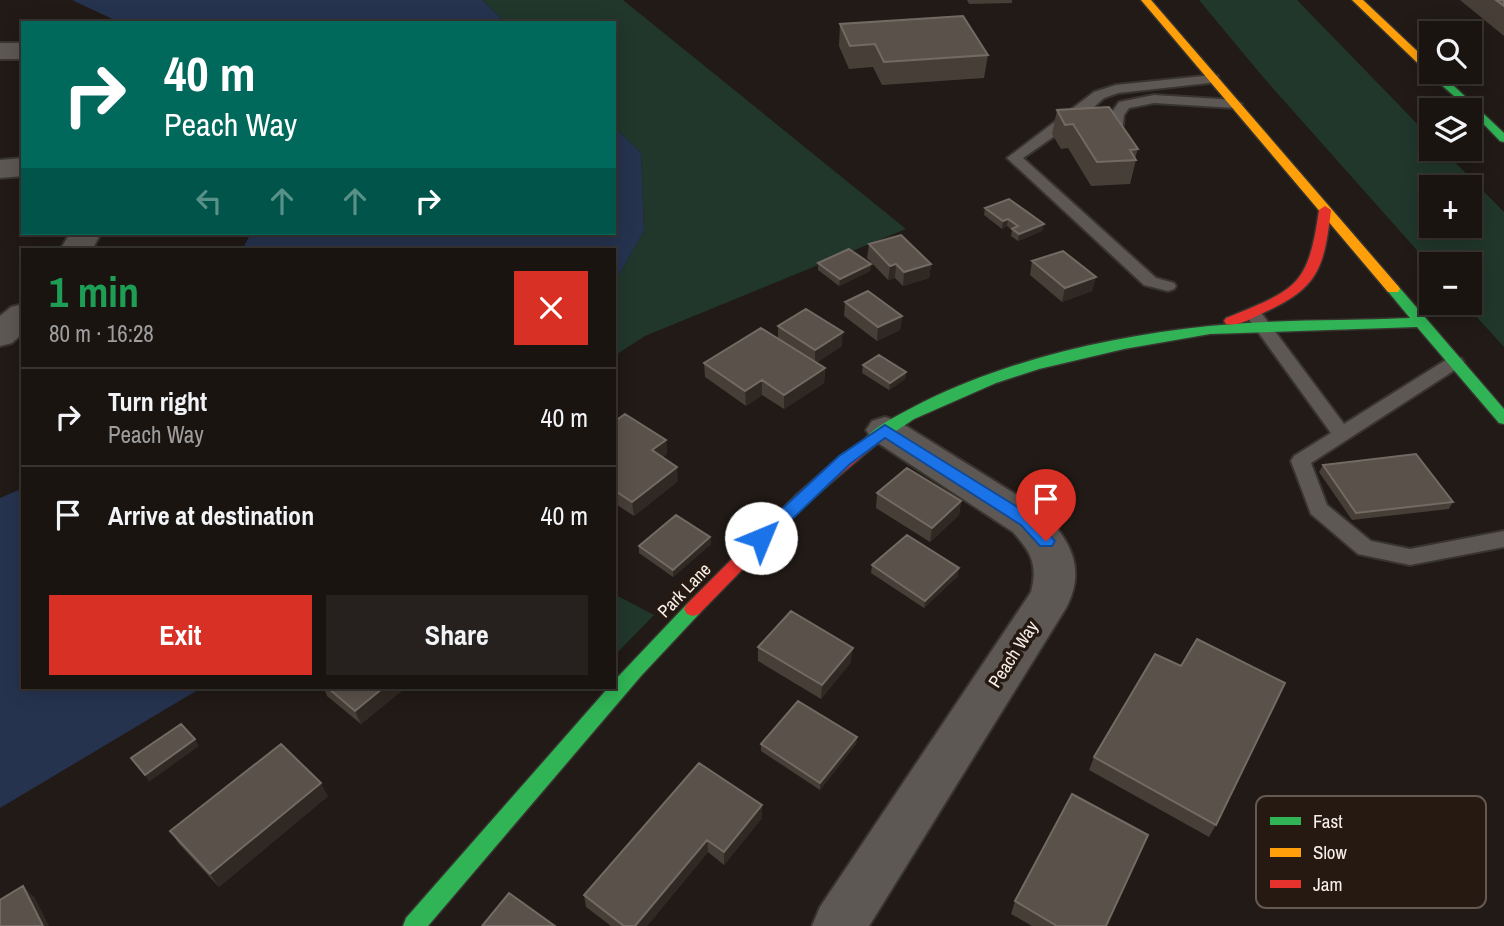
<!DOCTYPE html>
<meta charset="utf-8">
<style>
:root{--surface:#191410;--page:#26211e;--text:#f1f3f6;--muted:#9f9e9f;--line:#373330;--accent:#d93025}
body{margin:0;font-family:"Archivo Narrow",sans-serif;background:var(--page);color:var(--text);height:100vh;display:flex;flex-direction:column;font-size:26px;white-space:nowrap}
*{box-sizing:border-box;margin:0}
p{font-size:23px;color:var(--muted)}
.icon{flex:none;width:38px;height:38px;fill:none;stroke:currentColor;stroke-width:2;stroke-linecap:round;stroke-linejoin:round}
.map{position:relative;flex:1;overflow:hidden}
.sheet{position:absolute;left:21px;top:248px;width:595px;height:441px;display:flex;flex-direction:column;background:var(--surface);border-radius:0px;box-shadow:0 4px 18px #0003,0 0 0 2px var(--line)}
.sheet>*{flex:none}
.guide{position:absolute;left:21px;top:21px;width:595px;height:214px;border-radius:0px;box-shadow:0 4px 18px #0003,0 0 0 2px var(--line);background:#00695c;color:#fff;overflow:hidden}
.controls{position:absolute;left:1419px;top:21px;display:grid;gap:14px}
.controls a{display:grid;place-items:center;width:63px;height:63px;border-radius:0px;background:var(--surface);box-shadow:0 4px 18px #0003,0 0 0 2px var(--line);font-size:35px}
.pin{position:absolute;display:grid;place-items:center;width:60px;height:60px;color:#fff;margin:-72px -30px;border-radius:50% 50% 50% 0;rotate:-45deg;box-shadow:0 0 7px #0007}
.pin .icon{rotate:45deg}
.me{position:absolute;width:77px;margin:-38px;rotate:45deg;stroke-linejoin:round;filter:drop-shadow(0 0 5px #0008)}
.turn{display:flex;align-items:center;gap:24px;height:147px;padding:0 28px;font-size:32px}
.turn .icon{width:91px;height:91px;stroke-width:2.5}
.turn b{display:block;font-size:49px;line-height:60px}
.lanes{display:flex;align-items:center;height:66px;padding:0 28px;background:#0003;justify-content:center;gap:35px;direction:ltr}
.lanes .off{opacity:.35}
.round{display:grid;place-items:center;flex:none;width:74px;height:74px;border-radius:0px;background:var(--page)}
.headline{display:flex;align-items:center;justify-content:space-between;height:119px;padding:0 28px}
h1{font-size:42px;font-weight:800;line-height:52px;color:#1e9e55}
.action{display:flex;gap:14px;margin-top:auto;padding:14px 28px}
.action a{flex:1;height:80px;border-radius:0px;background:var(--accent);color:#fff;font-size:28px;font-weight:800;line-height:80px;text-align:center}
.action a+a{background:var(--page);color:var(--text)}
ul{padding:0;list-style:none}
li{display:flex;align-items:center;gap:21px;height:98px;padding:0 28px;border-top:2px solid var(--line)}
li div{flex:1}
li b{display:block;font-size:26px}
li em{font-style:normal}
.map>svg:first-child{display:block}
.green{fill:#21372c;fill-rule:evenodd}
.water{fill:#26334f}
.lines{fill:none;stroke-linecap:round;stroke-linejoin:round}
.lane-casing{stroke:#383430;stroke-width:4}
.street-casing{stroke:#383430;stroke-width:4}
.fast-casing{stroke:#383430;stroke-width:3}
.slow-casing{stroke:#383430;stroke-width:3}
.jam-casing{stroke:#383430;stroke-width:3}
.lane{fill:#5e5854;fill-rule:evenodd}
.street{fill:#5e5854;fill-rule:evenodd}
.fast{fill:#30b455;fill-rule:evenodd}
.slow{fill:#ff9f0a;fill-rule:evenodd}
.jam{fill:#e5322d;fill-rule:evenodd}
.wall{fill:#473e37}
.shaded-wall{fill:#302822}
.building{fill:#5a514a;stroke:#736a63;stroke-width:2}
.route{fill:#1a73e8;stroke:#114b97;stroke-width:2}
.labels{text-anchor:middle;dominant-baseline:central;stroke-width:7;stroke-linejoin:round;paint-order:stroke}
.street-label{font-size:18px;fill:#f8efe9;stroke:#261911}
.key{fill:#261911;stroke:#655952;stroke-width:2}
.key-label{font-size:19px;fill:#f8efe9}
</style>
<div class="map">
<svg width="1504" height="926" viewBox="0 0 1504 926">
<rect width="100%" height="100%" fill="#211a16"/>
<path class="green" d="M482,0H623L906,229L645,336L614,356V283L644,231L641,153L614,127V23H506Z
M1199,0H1297L1431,138L1432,149H1442L1504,212V347L1464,303H1470V264L1431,266L1263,77ZM1432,187H1470V226H1432Z
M614,594L654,615L614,656Z"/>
<path class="water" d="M72,0H482L506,23H121Z
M614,127L641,153L644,231L614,283V250H242L251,233H614Z
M23,488V688H201L0,808V498Z"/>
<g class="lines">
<g class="lane-casing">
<path id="lane" d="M1213,75L1218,76V82L1118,93L1104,98L1086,114L1023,158L1156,278L1174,283L1176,286L1174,289L1168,291L1144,285L1007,158L1094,92L1116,85Z
M1154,95L1235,100L1242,104L1235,108L1154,103L1129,108L1124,115L1123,125L1118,126L1111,122L1110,115L1119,102Z
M1256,313L1262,314L1344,424L1449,358H1461L1464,362L1461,366L1311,463L1327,505L1371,541L1410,549L1504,531V547L1410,565L1358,554L1311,514L1291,461L1294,456L1331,433L1248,318Z"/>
</g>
<g class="street-casing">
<path id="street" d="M0,43H23V59H0Z
M23,158V176L0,178V160Z
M70,233H101L92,250H60Z
M23,304V333L12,343L0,346V316L11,307Z
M885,417L898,421L1041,510C1070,540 1087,568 1066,608L869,926H812L820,907L1031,592C1038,564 1031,552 1013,532L872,439L866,430L872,421Z"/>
</g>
<g class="fast-casing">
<path id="fast" d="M1432,69V72H1439L1504,133V142L1500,141L1470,110L1429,74L1428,72Z
M1393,285L1398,286L1504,409V424L1499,423L1417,327L1210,334L1124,349L1039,369L996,383L914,419L878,443H868L865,439C875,425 907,411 923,402C1010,359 1113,336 1209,326C1275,319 1344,321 1410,318L1386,289Z
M693,602L699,604L702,609L699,614L641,676L428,926H403L406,918L608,688H614V681L687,604Z"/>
</g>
<g class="slow-casing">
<path id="slow" d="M1141,0H1151L1398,286L1400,289L1398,292H1388Z
M1352,0H1363L1432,65V72L1436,73H1428Z"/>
</g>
<g class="jam-casing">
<path id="jam" d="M1325,206L1331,210C1324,268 1319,288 1263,313C1252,318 1238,327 1226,324L1224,321L1226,318C1296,289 1308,288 1319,210Z
M873,434L878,435L881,439L878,443L807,503L699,614L693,616L687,614L684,609L687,604L796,495L843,454Z"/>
</g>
<use href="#lane" class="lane"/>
<use href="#street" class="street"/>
<use href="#fast" class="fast"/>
<use href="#slow" class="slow"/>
<use href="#jam" class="jam"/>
</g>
<path class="wall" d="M967,0H1012V3L969,4Z
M1460,0H1504V36Z
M840,24L988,55L984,78L882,85L873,67L849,69L839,46Z
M1057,110L1138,149L1135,158L1136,160L1130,184L1091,186L1068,148L1061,149L1052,134Z
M985,208L1044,224L1042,231L1018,241L1011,236L1012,230L1007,226L1002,229L984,215Z
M869,244L931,264L929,278L903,286L895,278L888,280L867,258Z
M1032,261L1096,277L1092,291L1062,302L1030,275Z
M818,263L871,264L870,271L839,286L818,270Z
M845,302L902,316L900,330L877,341L844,316Z
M778,326L842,346L816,363L825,368L824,383L784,409L762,395L746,406L705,377L704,363L778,339Z
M863,365L906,372L905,379L889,390L862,373Z
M614,422L666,440L667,454L663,457L678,481L634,516L614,503Z
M1323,465L1453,502L1449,509L1352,520L1319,472Z
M877,493L961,501L959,515L930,542L876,508Z
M710,537L711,544L673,577L639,553V546Z
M872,565L958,576L924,608L871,573Z
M758,647L851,662L821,699L758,661Z
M1181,666L1216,825L1209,837L1089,770L1094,757Z
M324,688H405L361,724L327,696Z
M857,737L856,744L820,790L761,751V744Z
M699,763L762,818L724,865L708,852L647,926H611L586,907L584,895Z
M328,796L219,887L179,844L170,831Z
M1015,901L1106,926H1032L1011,914Z"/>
<path class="shaded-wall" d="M1008,219L1007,226L1002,229L1003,221Z
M1044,224L1042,231L1018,241L1019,234Z
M871,264L870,271L839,286L840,279Z
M896,264L895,278L888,280L890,266Z
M931,264L929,278L903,286L904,272Z
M1096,277L1092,291L1062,302L1065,288Z
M902,316L900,330L877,341L878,327Z
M843,332L842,346L815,364V350Z
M825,368L824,383L784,409V395Z
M906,372L905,379L889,390L890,383Z
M762,380V395L746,406L745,391Z
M666,440L667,454L653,465L652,450Z
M677,467L678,481L634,516L632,502Z
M961,501L959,515L930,542L932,528Z
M710,537L711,544L673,577V570Z
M959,568L958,576L924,608L925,601Z
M853,648L851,662L821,699L822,685Z
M383,688H405L361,724L355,711Z
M857,737L856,744L820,790V783Z
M195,739L199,746L149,782L145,775Z
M321,783L328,796L219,887L210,874Z
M762,805V818L724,865V852Z
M707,840L708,852L647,926H635Z
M23,886L35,898L49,926H43Z"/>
<path class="building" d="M1496,0H1504V6Z
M963,16L988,55L884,62L875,44L850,46L840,24Z
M1109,107L1138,149L1130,150L1136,160L1097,162L1073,124L1065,125L1057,110Z
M1009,199L1044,224L1019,234L1012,229L1018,226L1008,219L1003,221L985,208Z
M901,235L931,264L904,272L896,264L890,266L869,244Z
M849,249L871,264L840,279L818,263Z
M1063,251L1096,277L1065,288L1032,261Z
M868,291L902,316L878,327L845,302Z
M806,309L843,332L815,350L778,326Z
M761,328L825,368L784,395L762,380L745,391L704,363Z
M879,355L906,372L890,383L863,365Z
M625,414L666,440L652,450L677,467L632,502L614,490V422Z
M1416,454L1453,502L1356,513L1323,465Z
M907,468L961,501L932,528L877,493Z
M676,515L710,537L673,570L639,546Z
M907,535L959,568L925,601L872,565Z
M791,611L853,648L822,685L758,647Z
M1197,639L1285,683L1216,825L1094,757L1155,654L1181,666Z
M328,688H383L355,711Z
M798,701L857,737L820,783L761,744Z
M181,724L195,739L145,775L131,758Z
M281,744L321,783L210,874L170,831Z
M699,763L762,805L724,852L707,840L635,926H624L584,895Z
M1072,794L1148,835L1106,926H1057L1015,901Z
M23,886L43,926H0V900Z
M509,893L555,926H482Z"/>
<path class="route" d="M885,425L1032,516L1055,541L1052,546H1040L1021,525L885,438L850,464L767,543H755L752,538L755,534L839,456Z"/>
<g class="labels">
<g class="street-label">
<text transform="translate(684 590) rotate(-46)">Park Lane</text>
<text transform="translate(1013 654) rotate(-57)">Peach Way</text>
</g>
</g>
<rect x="1256" y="796" width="230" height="112" rx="10" class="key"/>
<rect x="1270" y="817" width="31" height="8" fill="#30b455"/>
<rect x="1270" y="848" width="31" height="9" fill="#ff9f0a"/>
<rect x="1270" y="880" width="31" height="8" fill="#e5322d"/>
<g class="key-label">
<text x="1313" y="828">Fast</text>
<text x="1313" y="859">Slow</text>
<text x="1313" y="891">Jam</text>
</g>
</svg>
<div class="controls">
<a><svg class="icon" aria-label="search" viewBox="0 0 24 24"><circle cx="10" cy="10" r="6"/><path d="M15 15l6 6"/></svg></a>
<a><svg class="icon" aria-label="layers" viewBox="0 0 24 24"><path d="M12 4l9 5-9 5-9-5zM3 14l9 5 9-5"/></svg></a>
<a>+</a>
<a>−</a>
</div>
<div class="pin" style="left:1046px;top:541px;background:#d93025"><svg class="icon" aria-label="arrive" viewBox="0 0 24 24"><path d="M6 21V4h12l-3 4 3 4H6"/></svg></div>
<svg class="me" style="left:761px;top:538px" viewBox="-20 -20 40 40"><circle r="19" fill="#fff"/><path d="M0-13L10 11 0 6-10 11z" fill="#1a73e8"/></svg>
<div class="guide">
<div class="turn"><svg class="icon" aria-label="right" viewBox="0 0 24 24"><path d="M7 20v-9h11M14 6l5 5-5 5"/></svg><div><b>40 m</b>Peach Way</div></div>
<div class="lanes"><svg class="icon off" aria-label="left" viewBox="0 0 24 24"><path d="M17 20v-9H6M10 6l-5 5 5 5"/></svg><svg class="icon off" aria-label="ahead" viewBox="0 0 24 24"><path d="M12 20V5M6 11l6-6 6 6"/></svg><svg class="icon off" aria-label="ahead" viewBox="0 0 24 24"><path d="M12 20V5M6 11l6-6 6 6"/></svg><svg class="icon" aria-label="right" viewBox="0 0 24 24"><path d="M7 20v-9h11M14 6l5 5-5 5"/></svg></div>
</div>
<section class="sheet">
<div class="headline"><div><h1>1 min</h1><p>80 m · 16:28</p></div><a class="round" style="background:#d93025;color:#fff"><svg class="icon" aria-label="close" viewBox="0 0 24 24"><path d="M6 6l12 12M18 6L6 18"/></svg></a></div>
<ul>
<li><svg class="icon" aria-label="right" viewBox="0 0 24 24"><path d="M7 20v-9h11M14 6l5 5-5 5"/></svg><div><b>Turn right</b><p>Peach Way</p></div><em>40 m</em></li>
<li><svg class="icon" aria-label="arrive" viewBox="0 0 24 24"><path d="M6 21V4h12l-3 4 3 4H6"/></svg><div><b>Arrive at destination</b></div><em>40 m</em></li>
</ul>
<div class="action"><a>Exit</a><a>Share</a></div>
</section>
</div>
